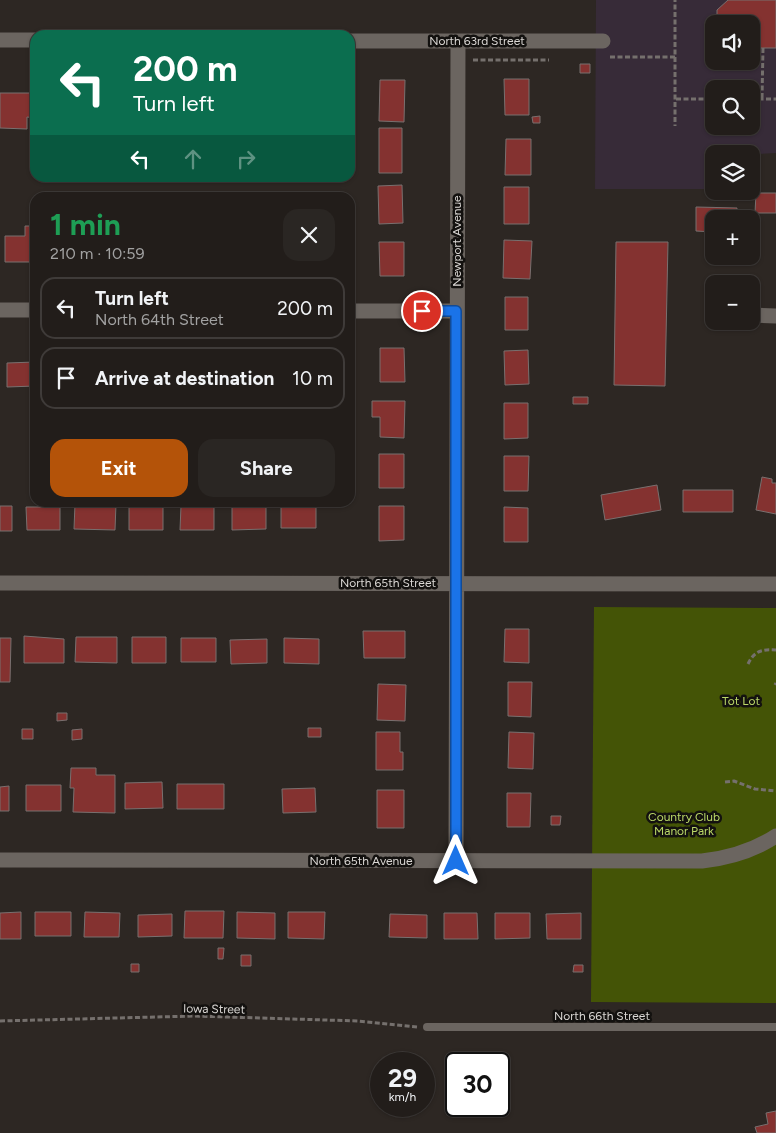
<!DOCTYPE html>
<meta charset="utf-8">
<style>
:root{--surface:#221d1a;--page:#2a2623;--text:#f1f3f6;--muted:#a2a2a2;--line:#3f3b39;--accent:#b45309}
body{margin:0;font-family:Figtree,sans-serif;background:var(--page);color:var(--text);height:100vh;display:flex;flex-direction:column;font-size:19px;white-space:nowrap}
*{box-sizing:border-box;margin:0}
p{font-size:16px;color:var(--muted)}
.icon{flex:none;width:28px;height:28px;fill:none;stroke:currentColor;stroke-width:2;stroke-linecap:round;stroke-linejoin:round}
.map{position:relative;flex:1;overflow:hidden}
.side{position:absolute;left:30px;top:192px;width:325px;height:315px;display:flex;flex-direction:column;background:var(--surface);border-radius:15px;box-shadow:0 1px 4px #0004,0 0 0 1px var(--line)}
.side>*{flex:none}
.hud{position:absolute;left:30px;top:30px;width:325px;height:152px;border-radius:15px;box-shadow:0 1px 4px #0004,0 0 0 1px var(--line);background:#0b6e4f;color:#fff;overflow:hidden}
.tools{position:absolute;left:705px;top:15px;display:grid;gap:10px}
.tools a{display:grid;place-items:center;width:55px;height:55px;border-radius:10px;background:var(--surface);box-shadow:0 1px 4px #0004,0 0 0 1px var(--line);font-size:25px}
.speed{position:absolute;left:370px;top:1052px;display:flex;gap:10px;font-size:25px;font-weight:700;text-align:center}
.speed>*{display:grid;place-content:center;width:65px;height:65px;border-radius:50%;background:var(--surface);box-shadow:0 1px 4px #0004,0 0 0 1px var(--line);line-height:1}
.speed small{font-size:12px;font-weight:400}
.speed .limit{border:2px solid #111;border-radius:8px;background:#fff;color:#111}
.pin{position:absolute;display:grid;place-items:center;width:42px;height:42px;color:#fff;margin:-21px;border:2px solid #fff;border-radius:50%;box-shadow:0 1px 5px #0007}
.me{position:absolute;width:55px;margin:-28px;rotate:0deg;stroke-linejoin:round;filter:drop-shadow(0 0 4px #0008)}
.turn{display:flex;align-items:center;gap:18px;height:105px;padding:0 20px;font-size:22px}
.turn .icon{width:65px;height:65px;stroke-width:2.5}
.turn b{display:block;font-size:35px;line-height:42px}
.lanes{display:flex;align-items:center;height:48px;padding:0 20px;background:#0003;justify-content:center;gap:25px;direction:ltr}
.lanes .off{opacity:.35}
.round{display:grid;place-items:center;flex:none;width:52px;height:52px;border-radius:15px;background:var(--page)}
.head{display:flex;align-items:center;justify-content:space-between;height:85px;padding:0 20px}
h1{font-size:30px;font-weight:700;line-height:38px;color:#1e9e55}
.primary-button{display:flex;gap:10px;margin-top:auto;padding:10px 20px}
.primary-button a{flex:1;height:58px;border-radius:15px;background:var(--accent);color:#fff;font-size:20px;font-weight:700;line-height:58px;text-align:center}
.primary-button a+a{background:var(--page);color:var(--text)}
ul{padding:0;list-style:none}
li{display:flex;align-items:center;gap:15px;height:62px;margin:0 10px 8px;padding:0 10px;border:2px solid var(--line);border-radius:15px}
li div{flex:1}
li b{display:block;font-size:19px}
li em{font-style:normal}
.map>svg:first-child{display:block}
.education{fill:#372b38;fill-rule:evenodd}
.green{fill:#445406}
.building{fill:#843230;stroke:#79706f}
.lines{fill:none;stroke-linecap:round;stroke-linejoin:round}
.path{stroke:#75706d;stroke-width:3;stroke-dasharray:5 2.5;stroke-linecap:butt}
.lane{stroke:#6b6560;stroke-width:8}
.street{stroke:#6b6560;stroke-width:15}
.route-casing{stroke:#114b97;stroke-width:12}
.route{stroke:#1a73e8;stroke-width:9}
.labels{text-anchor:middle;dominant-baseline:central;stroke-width:5;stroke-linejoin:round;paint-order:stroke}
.street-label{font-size:12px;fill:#dbd8d5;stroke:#13110f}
.park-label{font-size:12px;fill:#bbd868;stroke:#13110f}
</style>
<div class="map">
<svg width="776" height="1133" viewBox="0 0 776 1133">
<rect width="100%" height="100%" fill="#2d2723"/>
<path class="education" d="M596,0H776V153L757,154V189H751V154H714V189H595ZM714,24H751V61H714ZM714,89H751V126H714Z"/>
<path class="green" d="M594,607L776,608V1003L591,1002Z"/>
<path class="building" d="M728,0H776V48H751V24H717V10Z
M580,64H590V73H580Z
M504,79H529V115H505Z
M380,80H405L404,122L379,121Z
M0,93H35V118L27,117V129L0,128Z
M540,116V123H533L532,117Z
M379,128H402V173H379Z
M506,139H531V175H505Z
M402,185L403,223L379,224L378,186Z
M504,187H529V224H504Z
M756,193H776V213H755Z
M696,207L737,208L736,219H714V232L696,231Z
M25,226H35V262H5V236H25Z
M504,240L532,241L530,279L503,278Z
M379,242H404V276H380Z
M616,242H668L665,386L614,385Z
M505,297H528V330H505Z
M380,348H404L405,382H380Z
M528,350L529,384L505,385L504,351Z
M35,362V386L7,387V363Z
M573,397H588V404H573Z
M372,401H405L404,438L380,437V417H372Z
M504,403H528V438L504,439Z
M379,454H404V488H379Z
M504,456H529L528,491H504Z
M762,477L772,479V483H776V514L756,510Z
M657,485L661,510L605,520L601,495Z
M683,490H733V512H683Z
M75,504H116L115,530L74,529Z
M281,504H316V528H281Z
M0,506H12V531H0Z
M181,506H214V530H180Z
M232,506H266V529L232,530Z
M379,506H404V540L379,541Z
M26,507H60V530H27Z
M129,507H163V530H129Z
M504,507L528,508V542H504Z
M505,629H529V663L504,662Z
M363,631H405V658H364Z
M24,636L64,639V663H24Z
M76,637H117V663L75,662Z
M132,637H166V663H132Z
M0,638H11L10,682H0Z
M181,638H216V662H181Z
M284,638L319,639V664L284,663Z
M267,639V663L231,664L230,640Z
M508,682H532L531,717L508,716Z
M378,684L406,685L405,721L377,720Z
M57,713H67V720L57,721Z
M308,728H321V737H308Z
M22,729H33V739H22Z
M82,729V739L72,740V730Z
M376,732H400V752H403V770H376Z
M509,732L534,733L533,769L508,768Z
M71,768H96V775H115V813L73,812L74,788H70Z
M162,782L163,808L125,809V783Z
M177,784H224V809H177Z
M26,785H61V811H26Z
M9,786V811H0V787Z
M315,788L316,812L283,813L282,789Z
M377,790H404V828H377Z
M507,793H531L530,827H507Z
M551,816H561L560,825H551Z
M185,911H224L223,938H184Z
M21,912V939H0V913Z
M35,912H71V936H35Z
M85,912L120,913L119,937H84Z
M237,912L275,913V939L237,938Z
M288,912H325L324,939L288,938Z
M444,913H477L478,939H444Z
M495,913H530V938L495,939Z
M581,913V939H547L546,914Z
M172,914V936L138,937V915Z
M390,914L427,915V938L389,937Z
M218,948H224L223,959H218Z
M241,955H251V966H241Z
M131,964H139V972H131Z
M574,965H583V972H573Z
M776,1111V1133H757L755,1127L768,1124L766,1113Z"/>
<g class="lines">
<path class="path" d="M610,57H675V0
M675,57V126
M473,60H549
M762,98L763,48
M676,99H714
M751,99H776
M748,664C754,651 762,649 776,650
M775,685L776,683
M725,782L734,781L755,789L776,791
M0,1021L195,1016L358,1021L417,1027"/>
<path class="lane" d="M427,1027H776"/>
<path class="street" d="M0,40H35
M350,41H603
M0,310H35
M350,311H457
M751,315L776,316
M0,583L776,584
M0,860L702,861C729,858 753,851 776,836
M456,861L458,41"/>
</g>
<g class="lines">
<g class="route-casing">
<path id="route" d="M422,311H456V861"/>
</g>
<use href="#route" class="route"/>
</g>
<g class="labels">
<g class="street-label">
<text x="477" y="41">North 63rd Street</text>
<text transform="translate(457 241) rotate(-90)">Newport Avenue</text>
<text x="388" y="583">North 65th Street</text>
<text x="361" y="861">North 65th Avenue</text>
<text transform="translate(214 1009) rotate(1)">Iowa Street</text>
<text x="602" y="1016">North 66th Street</text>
</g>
<g class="park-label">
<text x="741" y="701">Tot Lot</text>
<text x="684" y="817">Country Club<tspan x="684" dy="14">Manor Park</tspan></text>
</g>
</g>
</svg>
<div class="tools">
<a><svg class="icon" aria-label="sound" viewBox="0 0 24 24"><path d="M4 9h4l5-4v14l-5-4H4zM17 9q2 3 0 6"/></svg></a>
<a><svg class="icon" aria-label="search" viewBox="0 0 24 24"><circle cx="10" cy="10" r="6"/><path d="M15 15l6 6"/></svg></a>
<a><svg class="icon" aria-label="layers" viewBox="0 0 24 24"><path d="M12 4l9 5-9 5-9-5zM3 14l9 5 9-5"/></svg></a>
<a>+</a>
<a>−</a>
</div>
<div class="speed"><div>29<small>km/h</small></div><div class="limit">30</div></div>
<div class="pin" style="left:422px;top:311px;background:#d93025"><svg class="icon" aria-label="arrive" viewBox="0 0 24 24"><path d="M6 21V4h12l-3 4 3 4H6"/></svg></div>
<svg class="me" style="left:456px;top:861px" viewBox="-20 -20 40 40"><path d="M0-17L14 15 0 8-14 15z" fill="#1a73e8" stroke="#fff" stroke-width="4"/></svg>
<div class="hud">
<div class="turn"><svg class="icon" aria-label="left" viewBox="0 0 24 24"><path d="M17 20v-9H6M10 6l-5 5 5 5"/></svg><div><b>200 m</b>Turn left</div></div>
<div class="lanes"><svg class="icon" aria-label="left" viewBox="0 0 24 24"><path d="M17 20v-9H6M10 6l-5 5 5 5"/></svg><svg class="icon off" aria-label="ahead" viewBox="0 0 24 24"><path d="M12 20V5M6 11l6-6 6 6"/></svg><svg class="icon off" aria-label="right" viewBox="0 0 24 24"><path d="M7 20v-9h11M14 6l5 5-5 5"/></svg></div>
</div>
<section class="side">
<div class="head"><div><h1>1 min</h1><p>210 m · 10:59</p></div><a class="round"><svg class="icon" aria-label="close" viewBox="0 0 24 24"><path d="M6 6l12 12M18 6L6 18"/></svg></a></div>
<ul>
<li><svg class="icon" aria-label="left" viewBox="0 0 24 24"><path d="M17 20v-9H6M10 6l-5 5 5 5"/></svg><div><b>Turn left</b><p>North 64th Street</p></div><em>200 m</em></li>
<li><svg class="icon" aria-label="arrive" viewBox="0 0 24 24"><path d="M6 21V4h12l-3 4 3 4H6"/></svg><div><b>Arrive at destination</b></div><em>10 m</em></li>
</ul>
<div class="primary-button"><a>Exit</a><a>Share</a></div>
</section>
</div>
